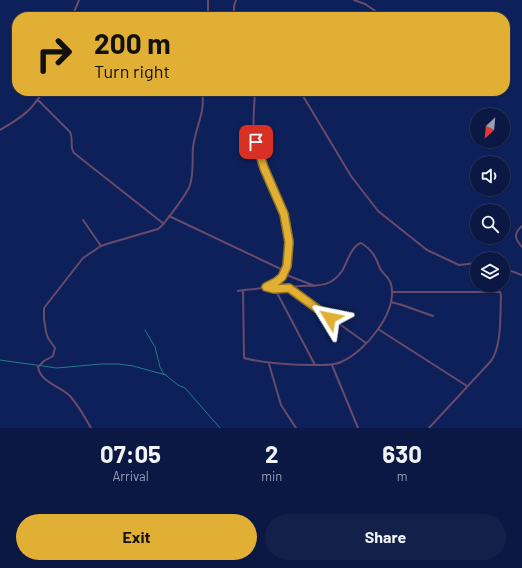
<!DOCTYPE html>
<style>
:root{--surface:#0a1843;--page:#13214a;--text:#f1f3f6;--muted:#99a0b2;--line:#2a375c;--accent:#e1af34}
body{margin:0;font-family:Barlow,sans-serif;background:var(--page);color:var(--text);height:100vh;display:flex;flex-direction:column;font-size:15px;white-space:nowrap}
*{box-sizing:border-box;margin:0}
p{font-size:13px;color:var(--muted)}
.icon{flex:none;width:22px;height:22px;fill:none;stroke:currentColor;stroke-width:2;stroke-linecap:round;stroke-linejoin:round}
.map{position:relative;height:428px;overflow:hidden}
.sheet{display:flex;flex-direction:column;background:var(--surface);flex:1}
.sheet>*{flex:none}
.top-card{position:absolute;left:12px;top:12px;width:498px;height:84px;border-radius:16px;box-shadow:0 1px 3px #0004,0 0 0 1px var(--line);background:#e1af34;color:#111;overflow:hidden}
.needle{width:26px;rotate:206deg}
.controls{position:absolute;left:470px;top:108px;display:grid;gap:8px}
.controls a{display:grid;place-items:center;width:40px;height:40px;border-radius:50%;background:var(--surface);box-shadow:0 1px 3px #0004,0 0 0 1px var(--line);font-size:20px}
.pin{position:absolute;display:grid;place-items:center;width:34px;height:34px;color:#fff;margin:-17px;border-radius:8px;box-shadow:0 2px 6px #0006}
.me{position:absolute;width:44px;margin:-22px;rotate:305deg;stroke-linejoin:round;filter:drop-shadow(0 0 3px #0008)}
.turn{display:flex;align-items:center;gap:14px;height:84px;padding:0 16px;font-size:18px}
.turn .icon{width:52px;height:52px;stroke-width:2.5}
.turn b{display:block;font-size:28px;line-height:34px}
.eta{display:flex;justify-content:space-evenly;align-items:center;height:68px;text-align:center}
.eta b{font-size:24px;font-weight:700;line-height:28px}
.action{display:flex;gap:8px;margin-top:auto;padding:8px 16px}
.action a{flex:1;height:46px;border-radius:24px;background:var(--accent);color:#111;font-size:16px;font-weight:700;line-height:46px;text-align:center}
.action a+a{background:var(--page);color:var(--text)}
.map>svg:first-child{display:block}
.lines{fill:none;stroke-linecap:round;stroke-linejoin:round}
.stream{stroke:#267c85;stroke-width:1}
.street{stroke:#684a6a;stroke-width:2}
.route-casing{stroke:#927222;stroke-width:10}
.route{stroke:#e1af34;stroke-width:7}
</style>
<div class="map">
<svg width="522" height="428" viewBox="0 0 522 428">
<rect width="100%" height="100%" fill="#0d2059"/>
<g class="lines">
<path class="stream" d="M145,330L155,347L160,367L163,373L178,385L185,388L220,428
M0,360L57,368L101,364H119L133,366L166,375"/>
<path class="street" d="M354,0L365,4L384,17
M72,17L79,0
M208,17V0
M234,17V6L236,0
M300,91L351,176L378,211L427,250L459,265L477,263
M38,100L70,132C74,139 69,146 74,153L164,224
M0,130C19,119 32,111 43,91
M169,216L285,271
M83,220L101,246
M522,226C513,234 515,239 522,247
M503,268L522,275
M284,274L315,286
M289,288L366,343
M275,289L315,365
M243,290L244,358C267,364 289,365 314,365C323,365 332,366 341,362C365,352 398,312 391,284C389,277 384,275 381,270C379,267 378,264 377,261C374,254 368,247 361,243C351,246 347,263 342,271C330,288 318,285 300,286C288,287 278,290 266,287
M238,291C247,289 259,290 268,286C291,277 291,253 287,231C286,225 286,219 284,213C276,192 265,173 258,151C251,129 254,114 255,91
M392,292H500
M391,302L402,305L433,316
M378,329L467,386
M269,364L281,405L296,428
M332,365L358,428
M91,428C86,419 77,404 70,396C60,386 41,383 38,367L44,361L53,356L55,348L48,338L46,332L44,319V308L83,258L101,246L110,243L158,229C164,225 188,192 190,185C194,173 192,160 193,148C195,127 206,113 202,91
M429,428L491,361C502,346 500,314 501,295L500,292L496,285"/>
</g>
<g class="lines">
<g class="route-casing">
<path id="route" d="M256,142L264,168L284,214L289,242L287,266L282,277L276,282L266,287L274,289L289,288L330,318"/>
</g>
<use href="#route" class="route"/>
</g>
</svg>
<div class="controls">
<a><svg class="needle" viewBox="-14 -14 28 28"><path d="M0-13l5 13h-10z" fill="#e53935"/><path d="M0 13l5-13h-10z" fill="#99a0b2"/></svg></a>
<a><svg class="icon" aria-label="sound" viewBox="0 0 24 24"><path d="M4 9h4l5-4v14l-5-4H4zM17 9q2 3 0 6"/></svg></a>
<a><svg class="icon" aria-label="search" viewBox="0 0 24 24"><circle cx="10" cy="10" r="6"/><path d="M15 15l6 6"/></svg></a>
<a><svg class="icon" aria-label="layers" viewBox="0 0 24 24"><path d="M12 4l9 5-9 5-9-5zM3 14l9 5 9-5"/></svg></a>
</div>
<div class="pin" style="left:256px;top:142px;background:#d93025"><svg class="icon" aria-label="arrive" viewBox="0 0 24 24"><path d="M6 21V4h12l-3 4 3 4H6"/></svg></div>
<svg class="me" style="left:330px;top:318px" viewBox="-20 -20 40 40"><path d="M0-17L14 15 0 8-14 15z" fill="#e1af34" stroke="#fff" stroke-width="4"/></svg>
<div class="top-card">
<div class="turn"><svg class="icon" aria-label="right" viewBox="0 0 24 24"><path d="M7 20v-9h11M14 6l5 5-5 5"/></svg><div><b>200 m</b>Turn right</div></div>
</div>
</div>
<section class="sheet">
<div class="eta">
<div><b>07:05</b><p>Arrival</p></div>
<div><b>2</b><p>min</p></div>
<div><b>630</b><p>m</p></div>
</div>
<div class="action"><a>Exit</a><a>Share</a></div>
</section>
